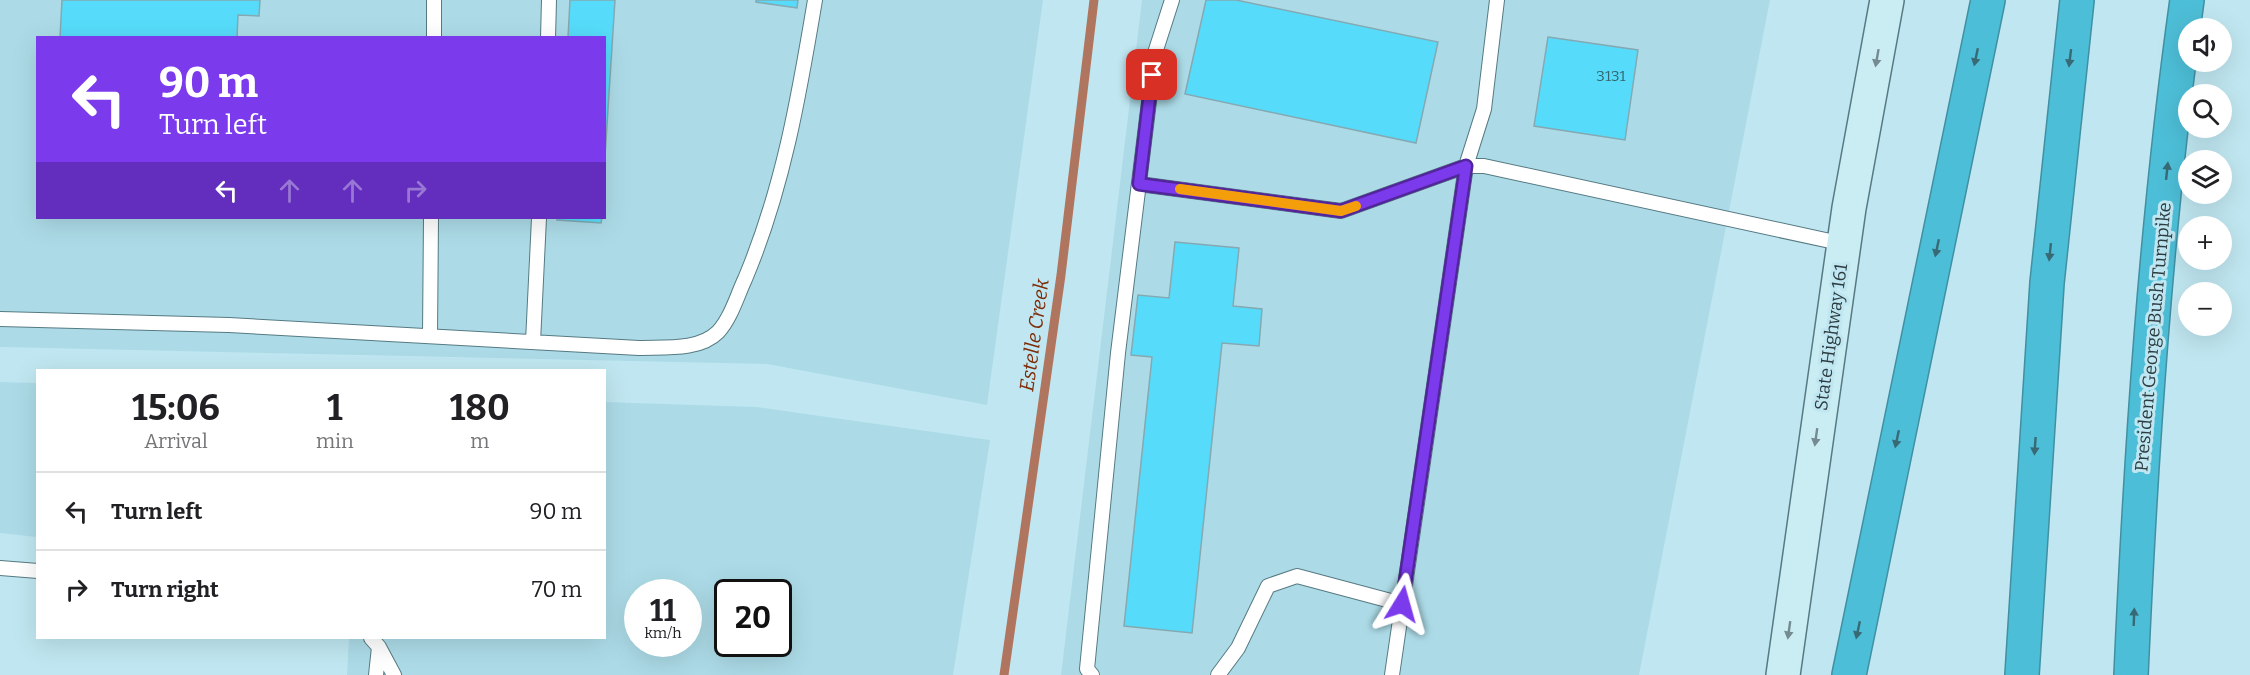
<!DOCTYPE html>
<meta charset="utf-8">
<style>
:root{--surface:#fff;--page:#f6f6f6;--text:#202124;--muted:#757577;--line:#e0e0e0}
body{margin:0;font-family:Bitter,serif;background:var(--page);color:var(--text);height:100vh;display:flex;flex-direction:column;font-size:22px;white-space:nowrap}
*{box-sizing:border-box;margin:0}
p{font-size:20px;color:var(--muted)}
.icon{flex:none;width:33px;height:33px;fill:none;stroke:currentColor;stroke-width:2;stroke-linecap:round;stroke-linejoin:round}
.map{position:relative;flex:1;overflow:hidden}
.panel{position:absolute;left:36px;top:369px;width:570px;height:270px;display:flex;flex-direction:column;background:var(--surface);border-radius:0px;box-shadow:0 6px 24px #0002}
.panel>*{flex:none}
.guide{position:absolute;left:36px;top:36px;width:570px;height:183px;border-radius:0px;box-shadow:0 6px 24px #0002;background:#7c3aed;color:#fff;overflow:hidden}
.buttons{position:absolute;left:2178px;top:18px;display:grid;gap:12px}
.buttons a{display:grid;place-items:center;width:54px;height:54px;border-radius:50%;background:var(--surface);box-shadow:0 6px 24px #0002;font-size:30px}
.speed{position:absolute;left:624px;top:579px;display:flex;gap:12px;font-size:30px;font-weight:700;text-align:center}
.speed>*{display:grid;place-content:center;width:78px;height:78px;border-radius:50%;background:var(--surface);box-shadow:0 6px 24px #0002;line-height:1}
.speed small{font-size:15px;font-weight:400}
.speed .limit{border:3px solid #111;border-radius:9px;background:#fff;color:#111}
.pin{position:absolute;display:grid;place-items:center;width:51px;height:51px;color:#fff;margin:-26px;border-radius:12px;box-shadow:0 3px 9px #0006}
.me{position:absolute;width:66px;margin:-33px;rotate:8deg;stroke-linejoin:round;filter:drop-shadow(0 0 4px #0008)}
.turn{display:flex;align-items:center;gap:21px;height:126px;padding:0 24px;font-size:27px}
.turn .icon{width:78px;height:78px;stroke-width:2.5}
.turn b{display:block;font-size:42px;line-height:51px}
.lanes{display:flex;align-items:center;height:57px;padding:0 24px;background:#0003;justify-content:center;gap:30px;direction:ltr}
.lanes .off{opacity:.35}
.eta{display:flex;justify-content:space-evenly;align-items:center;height:102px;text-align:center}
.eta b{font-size:36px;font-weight:700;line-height:42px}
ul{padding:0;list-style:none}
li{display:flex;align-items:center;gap:18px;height:78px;padding:0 24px;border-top:2px solid var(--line)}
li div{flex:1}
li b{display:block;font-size:22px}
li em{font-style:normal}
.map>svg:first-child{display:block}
.built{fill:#acdbe7;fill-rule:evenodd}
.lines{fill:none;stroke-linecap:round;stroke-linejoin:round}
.stream{stroke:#b0755f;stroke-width:9}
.building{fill:#56dcfa;stroke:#84a9b3;stroke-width:1.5}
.lane-casing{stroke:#567a83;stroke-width:16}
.secondary-casing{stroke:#567a83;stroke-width:36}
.highway-casing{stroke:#4190a2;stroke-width:36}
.lane{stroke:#fff;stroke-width:14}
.secondary{stroke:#caecf3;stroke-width:33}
.highway{stroke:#4dbed7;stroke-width:33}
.oneway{fill:#386a75}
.oneway2{fill:#738b91}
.route-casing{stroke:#51269a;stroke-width:15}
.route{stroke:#7c3aed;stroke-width:10}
.slow{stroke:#f59e0b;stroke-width:10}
.labels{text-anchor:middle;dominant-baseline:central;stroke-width:6;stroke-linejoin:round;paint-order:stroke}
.number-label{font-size:15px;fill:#36646e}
.street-label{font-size:18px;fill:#2c3c40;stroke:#c0e7f1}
.water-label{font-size:20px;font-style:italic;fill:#7e2c08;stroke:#c0e7f1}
</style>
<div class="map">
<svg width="2250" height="675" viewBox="0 0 2250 675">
<rect width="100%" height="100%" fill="#c0e7f1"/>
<path class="built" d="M0,0H1043L987,405L767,364L0,347ZM38,38H604V218H38Z
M1142,0H1770L1639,675H1061Z
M0,382L37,383V537L0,533Z
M605,402L757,407L990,440L953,675H347L349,638H604ZM638,592H688V644H638ZM728,592H778V644H728Z"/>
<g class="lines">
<path class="stream" d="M1004,675L1061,275L1094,0"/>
</g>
<path class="building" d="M62,0H260L259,16L238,15L237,38H60Z
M570,0H615L604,172V38H568Z
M756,0H798L797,8L756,2Z
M1206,0H1236L1438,42L1416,143L1185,94Z
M1548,37L1638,50L1625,140L1534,126Z
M557,218H602L601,223L557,220Z
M1175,242L1239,248L1233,306L1262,309L1259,346L1222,343L1192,633L1124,626L1152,357L1131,355L1138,295L1169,298Z"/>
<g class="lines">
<g class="lane-casing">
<path id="lane" d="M1497,0L1484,109L1466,166H1484L1844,244
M434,38V0
M548,38L549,0
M1139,184L1341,211L1466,166L1392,675
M0,319L229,325L639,348C664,347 699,351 718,332C731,318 737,296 745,279C783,189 799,96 815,0
M430,336L431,218
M533,342L539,218
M0,568L38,571
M371,638L379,647L394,675
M376,675L379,647
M1092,675L1087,669L1118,353L1155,53L1172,0
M1218,675L1238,648L1268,586L1297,576L1402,604"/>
</g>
<g class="secondary-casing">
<path id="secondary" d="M1783,675L1849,208L1887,0"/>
</g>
<g class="highway-casing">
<path id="highway" d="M1849,675L1988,0
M2022,675L2047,283L2077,0
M2131,675C2141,450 2156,223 2187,0"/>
</g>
<use href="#lane" class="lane"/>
<use href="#secondary" class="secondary"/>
<use href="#highway" class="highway"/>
</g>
<defs><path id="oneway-solid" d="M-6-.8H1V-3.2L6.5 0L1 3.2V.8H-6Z" transform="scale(1.5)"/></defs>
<g class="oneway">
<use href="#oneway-solid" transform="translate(1976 57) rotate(102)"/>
<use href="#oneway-solid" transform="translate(2070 58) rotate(97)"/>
<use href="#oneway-solid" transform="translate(2167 171) rotate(-84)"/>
<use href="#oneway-solid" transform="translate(1937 248) rotate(102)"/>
<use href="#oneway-solid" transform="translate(2050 252) rotate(96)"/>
<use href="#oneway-solid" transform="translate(1897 439) rotate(102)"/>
<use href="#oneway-solid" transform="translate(2035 446) rotate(94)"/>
<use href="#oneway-solid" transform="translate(2134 617) rotate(-88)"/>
<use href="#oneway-solid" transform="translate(1858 630) rotate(102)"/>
</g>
<g class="oneway2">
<use href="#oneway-solid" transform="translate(1877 58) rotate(100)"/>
<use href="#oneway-solid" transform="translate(1816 437) rotate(98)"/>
<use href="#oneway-solid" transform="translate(1789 630) rotate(98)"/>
</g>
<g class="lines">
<g class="route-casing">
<path id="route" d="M1152,75L1139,184L1341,211L1466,166L1402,604"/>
</g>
<use href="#route" class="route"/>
<path class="slow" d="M1180,189L1341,211L1356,206"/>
</g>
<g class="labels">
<g class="number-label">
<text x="1611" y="76">3131</text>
</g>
<g class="street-label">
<text transform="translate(1831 337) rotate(-82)">State Highway 161</text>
<text transform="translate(2153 337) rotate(-85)">President George Bush Turnpike</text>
</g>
<g class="water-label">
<text transform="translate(1034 335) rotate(-82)">Estelle Creek</text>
</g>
</g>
</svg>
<div class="buttons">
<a><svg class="icon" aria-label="sound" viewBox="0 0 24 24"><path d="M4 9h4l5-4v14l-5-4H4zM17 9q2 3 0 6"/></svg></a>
<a><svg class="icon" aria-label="search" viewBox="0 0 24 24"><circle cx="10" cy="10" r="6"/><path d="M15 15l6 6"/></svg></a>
<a><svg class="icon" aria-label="layers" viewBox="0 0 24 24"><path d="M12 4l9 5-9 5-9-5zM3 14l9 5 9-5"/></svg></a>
<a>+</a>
<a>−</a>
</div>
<div class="speed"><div>11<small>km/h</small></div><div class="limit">20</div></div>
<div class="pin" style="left:1152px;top:75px;background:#d93025"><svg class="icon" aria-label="arrive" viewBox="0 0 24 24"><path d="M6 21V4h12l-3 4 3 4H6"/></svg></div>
<svg class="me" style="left:1402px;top:604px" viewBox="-20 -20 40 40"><path d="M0-17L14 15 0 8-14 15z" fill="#7c3aed" stroke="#fff" stroke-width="4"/></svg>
<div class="guide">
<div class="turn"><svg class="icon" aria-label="left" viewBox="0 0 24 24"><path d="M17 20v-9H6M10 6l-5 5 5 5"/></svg><div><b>90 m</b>Turn left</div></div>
<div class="lanes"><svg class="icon" aria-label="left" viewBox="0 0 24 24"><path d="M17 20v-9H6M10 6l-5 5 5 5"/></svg><svg class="icon off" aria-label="ahead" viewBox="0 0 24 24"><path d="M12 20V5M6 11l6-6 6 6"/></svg><svg class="icon off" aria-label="ahead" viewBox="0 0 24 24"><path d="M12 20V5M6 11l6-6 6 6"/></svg><svg class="icon off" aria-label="right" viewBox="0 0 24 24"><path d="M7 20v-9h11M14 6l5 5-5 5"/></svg></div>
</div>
<section class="panel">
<div class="eta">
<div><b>15:06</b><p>Arrival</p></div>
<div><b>1</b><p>min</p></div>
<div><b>180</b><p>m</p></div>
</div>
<ul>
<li><svg class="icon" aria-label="left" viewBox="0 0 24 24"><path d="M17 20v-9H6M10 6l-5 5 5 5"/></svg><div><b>Turn left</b></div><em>90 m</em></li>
<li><svg class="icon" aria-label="right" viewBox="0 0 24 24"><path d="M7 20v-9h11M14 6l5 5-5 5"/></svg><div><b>Turn right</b></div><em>70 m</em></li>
</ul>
</section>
</div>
